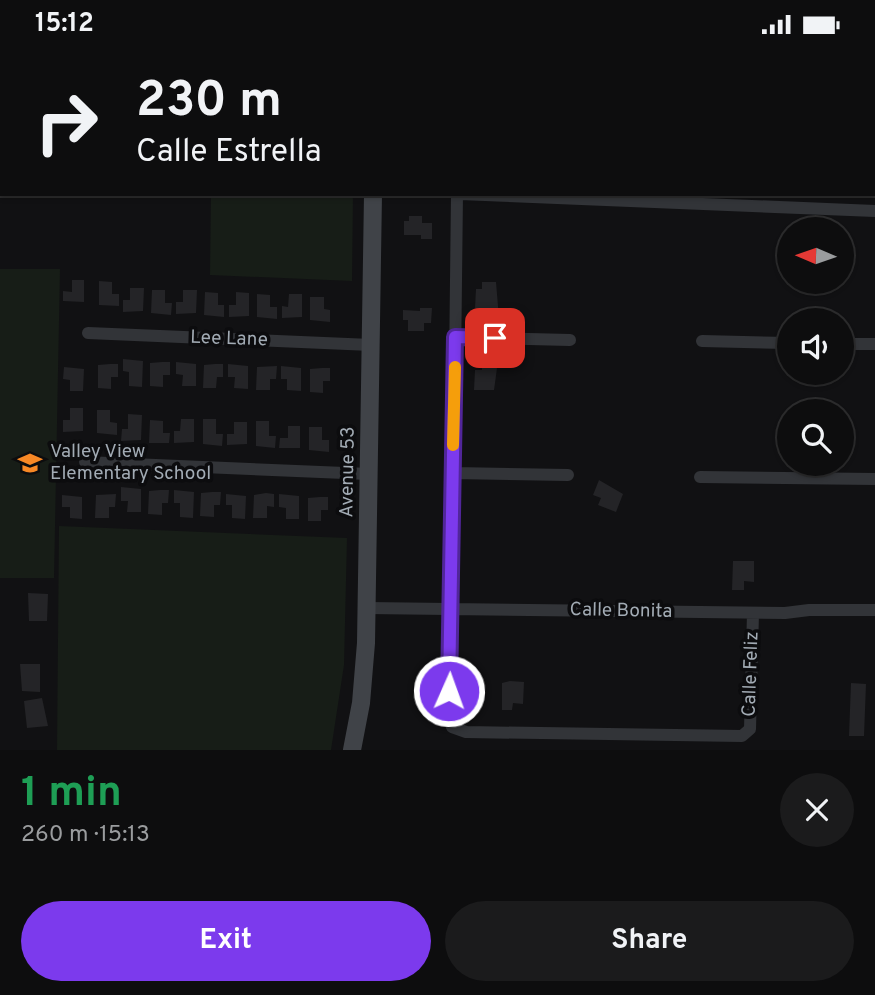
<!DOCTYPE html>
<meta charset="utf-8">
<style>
:root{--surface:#0d0d0e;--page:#1b1b1c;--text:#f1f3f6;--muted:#9a9c9e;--line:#2d2d2e;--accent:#7c3aed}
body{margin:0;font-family:Overpass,sans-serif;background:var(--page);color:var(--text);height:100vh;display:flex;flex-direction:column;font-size:26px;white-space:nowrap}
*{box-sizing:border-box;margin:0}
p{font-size:23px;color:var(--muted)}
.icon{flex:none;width:38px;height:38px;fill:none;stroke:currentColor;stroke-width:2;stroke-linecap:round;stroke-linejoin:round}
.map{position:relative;height:701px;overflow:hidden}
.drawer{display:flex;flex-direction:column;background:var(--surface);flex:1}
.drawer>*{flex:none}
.guide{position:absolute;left:0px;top:0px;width:875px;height:147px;box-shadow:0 2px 5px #0004,0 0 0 2px var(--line);background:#0d0d0e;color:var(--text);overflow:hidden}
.needle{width:46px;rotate:272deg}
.buttons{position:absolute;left:777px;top:168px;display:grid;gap:14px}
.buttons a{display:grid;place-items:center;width:77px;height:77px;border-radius:50%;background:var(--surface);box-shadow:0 2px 5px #0004,0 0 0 2px var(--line);font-size:35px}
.pin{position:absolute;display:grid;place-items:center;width:60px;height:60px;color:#fff;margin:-30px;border-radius:14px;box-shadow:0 4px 10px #0006}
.me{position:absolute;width:77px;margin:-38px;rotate:2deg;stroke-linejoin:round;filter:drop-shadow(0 0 5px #0008)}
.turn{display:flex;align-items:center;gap:24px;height:147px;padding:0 21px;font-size:32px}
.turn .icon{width:91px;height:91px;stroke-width:2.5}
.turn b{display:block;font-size:49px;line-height:60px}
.round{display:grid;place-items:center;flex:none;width:74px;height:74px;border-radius:37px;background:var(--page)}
.head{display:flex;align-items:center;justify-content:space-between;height:119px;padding:0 21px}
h1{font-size:42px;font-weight:700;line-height:52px;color:#1e9e55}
.cta{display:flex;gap:14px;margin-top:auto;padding:14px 21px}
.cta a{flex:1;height:80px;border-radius:42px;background:var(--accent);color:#fff;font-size:28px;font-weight:700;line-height:80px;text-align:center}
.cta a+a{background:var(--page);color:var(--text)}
.status{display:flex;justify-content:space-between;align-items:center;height:49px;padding:0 35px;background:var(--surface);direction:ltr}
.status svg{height:19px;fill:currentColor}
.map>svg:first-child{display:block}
.green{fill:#171d17}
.building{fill:#242427}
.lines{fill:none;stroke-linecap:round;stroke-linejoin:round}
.street{stroke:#323438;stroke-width:12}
.secondary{stroke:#404348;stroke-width:18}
.route-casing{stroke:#51269a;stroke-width:18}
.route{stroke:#7c3aed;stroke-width:12}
.slow{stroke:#f59e0b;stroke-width:12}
.labels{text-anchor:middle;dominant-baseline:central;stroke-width:7;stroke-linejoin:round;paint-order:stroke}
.street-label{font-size:19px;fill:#a2abb4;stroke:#0c0c0e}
.poi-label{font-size:19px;fill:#a2abb4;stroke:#0c0c0e;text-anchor:start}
</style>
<div class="status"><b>15:12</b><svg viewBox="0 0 49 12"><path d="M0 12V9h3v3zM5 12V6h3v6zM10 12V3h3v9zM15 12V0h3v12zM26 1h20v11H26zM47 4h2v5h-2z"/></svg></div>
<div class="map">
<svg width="875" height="701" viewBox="0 0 875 701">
<rect width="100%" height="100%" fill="#111113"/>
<path class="green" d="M211,145H353L352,232L210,226Z
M0,220H60L54,529H0Z
M59,477L347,489L344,616L331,701H57Z"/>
<path class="building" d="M409,167H422V174H432V190H421V186H404V172H409Z
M72,231H84V253L63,252V242L72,243Z
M99,232L112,233V245H119V257L99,256Z
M482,233H496L499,269H483V259H475L476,240H482Z
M130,239H144L143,262L123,263V251H130Z
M152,241H165V254H172L171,266L151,264Z
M183,241H197L196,264L176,265V253H183Z
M205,243L218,244V256H224V268L204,266Z
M236,243L249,244V267L229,268V256H236Z
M257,245L270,246V258H277V270L257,268Z
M289,245H302V268L282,269V257L288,258Z
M310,248H324V260L330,261V273L310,271Z
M420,259H432L431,274H424V282H408V271H403V261L420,262Z
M123,310L143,312L142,338L129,337V323L123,322Z
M482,311L498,312L494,341H474L475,321H482Z
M162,313H170V326H163V338L150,337V314Z
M176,313L196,315V337H182L183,326L176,325Z
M110,315H118V328H111V340L98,339V316Z
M215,315H223V328H217L216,339H203L204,316Z
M228,315L248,317V340L234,339L235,328H228Z
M277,317L276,330H270V341H256L257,318Z
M281,317L301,319V342L287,341V330H281Z
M64,318L84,320L83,342H70V331L63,330Z
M322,319H330V332H323V344L310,343V320Z
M70,359H83V382L63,383V371H70Z
M97,361H110V373L117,374V386L97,384Z
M128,365L142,366L141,391L121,392L122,380H128Z
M181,370H194V393L174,394V382H180Z
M203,370H216V385H223L222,397L203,395Z
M150,371L163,372V384H170L169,394H149Z
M256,372H269V387H276L275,399L256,397Z
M234,373H247V395L227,396V385H234Z
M288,377H300V399H279L280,389H288Z
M309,378H322V391H329V403L309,401Z
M599,431L623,445L616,463L598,456L601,449L593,446Z
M121,438L141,440V463H127L128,452H121Z
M160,441H169L168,454H162V466L148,465L149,442Z
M174,441L194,443L193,469L180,468V454H174Z
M212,443H221L220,456H214V468L200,467L201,444Z
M266,444L274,445V458L267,457V469H253L254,446Z
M116,445L115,458H109V469H95L96,446Z
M226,445L246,447L245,470L232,469V456H226Z
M279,445L299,447V470H286V459L279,458Z
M62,446L82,448V470L70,469V458H62Z
M320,448H328V461H321V472H308V449Z
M733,512H754V533L744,532V541H732Z
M28,544L48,545L47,572H29Z
M20,615H40V643L22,642Z
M510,632L524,633L523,655L513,654L512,661H502V634Z
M851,634L866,635L864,687H849Z
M42,649L48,677L27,679L24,652Z"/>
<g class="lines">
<path class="street" d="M20,2V0
M531,2V0
M0,32H2
M873,34H875
M457,145L452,576L448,664L452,678L466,683L742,687L750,680L753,564
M460,145L875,162
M88,284L371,296
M455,288L570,291
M702,292L789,294
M842,295H875
M85,413L369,425
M453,424L568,426
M700,428L875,430
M367,559L785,564L809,561H875"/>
<path class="secondary" d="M375,2V0
M352,701L361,654L366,594L373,145"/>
</g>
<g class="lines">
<g class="route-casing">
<path id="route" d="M449,642L455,288L495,289"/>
</g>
<use href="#route" class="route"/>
<path class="slow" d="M453,396L455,318"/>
</g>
<defs>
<g id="school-bare" transform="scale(1.89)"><path d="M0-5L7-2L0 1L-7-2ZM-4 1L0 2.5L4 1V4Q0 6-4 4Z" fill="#f78825" stroke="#0c0c0e" stroke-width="2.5" paint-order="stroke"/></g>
</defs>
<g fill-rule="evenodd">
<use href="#school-bare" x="30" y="414"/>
</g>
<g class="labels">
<g class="street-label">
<text transform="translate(229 290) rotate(2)">Lee Lane</text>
<text transform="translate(348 423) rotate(-89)">Avenue 53</text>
<text transform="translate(621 562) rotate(1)">Calle Bonita</text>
<text transform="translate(751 625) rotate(-88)">Calle Feliz</text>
</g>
<g class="poi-label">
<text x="50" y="403">Valley View<tspan x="50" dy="22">Elementary School</tspan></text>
</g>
</g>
</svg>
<div class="buttons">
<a><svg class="needle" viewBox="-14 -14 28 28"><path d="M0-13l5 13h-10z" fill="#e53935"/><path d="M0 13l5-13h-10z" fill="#9a9c9e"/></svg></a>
<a><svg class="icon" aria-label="sound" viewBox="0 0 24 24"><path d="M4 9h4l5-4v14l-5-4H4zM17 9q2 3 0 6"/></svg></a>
<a><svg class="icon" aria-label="search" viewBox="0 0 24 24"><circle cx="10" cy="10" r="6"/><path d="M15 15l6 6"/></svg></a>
</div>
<div class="pin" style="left:495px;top:289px;background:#d93025"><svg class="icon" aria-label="arrive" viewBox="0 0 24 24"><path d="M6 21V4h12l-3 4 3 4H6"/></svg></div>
<svg class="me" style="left:449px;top:642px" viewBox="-20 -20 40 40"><circle r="17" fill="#7c3aed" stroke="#fff" stroke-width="3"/><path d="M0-11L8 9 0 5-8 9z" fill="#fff"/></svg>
<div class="guide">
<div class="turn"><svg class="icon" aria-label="right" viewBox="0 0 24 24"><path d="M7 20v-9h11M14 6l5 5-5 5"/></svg><div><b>230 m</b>Calle Estrella</div></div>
</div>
</div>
<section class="drawer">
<div class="head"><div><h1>1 min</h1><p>260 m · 15:13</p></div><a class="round"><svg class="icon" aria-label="close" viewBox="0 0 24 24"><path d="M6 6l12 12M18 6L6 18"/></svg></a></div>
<div class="cta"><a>Exit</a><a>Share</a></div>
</section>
